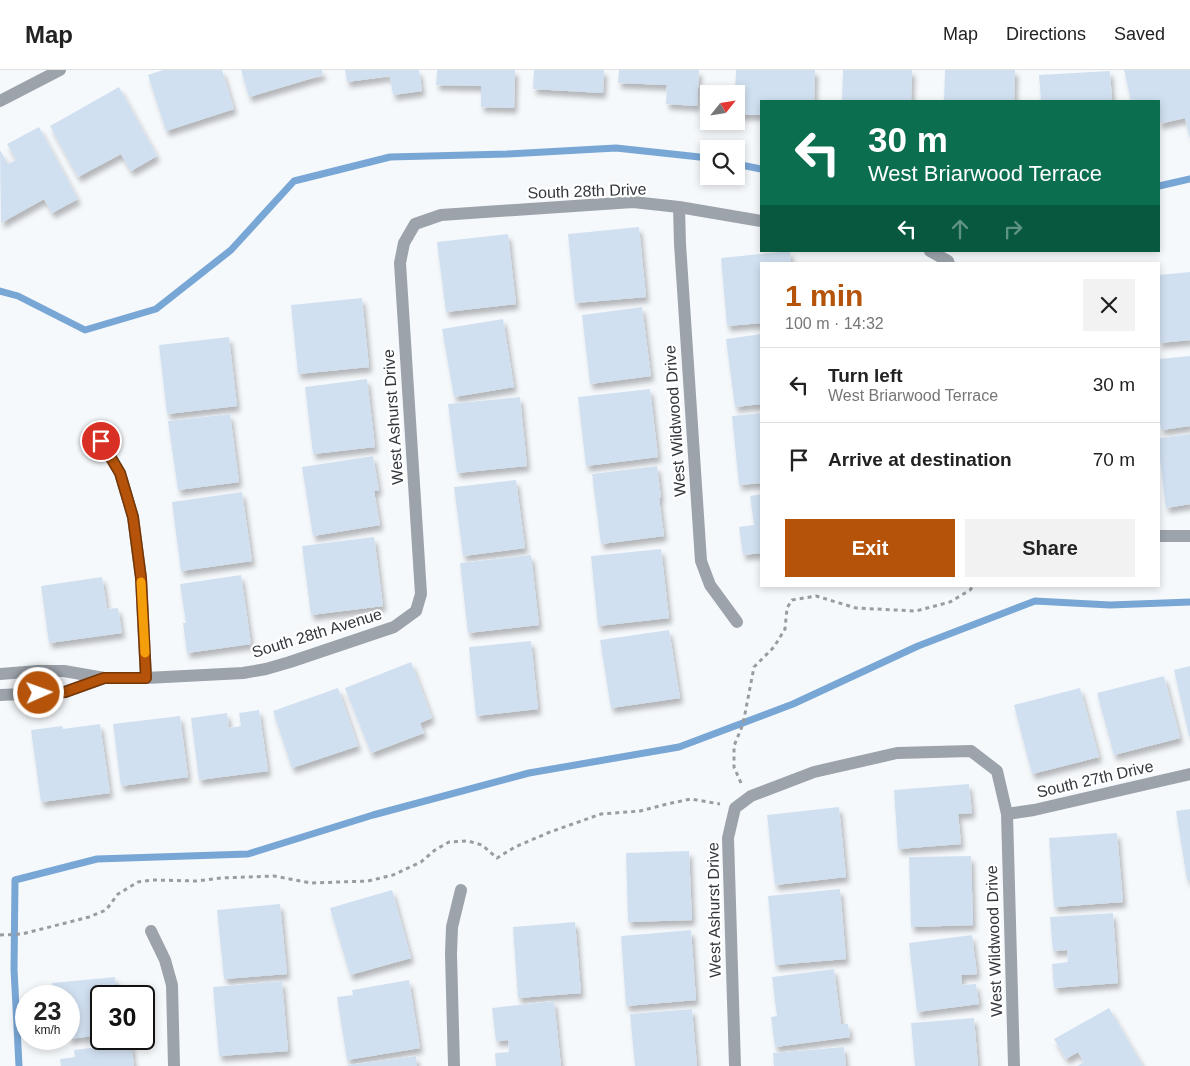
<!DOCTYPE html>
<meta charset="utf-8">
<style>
:root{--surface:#fff;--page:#f2f2f2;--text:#222;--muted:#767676;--line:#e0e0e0;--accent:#b45309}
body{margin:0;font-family:Arial,sans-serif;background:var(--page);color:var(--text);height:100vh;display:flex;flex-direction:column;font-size:19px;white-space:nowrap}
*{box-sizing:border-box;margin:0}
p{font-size:16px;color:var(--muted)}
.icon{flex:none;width:28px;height:28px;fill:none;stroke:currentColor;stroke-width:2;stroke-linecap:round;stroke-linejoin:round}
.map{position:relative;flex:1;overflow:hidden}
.side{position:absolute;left:760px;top:192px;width:400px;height:325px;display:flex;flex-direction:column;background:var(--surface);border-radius:0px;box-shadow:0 2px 8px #0003}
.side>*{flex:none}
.guide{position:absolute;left:760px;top:30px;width:400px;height:152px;border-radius:0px;box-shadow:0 2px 8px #0003;background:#0b6e4f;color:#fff;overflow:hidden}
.needle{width:32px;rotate:60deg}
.tools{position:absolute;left:700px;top:15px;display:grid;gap:10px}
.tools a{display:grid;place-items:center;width:45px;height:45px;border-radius:0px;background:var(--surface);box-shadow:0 2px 8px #0003;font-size:25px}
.speed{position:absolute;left:15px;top:915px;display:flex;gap:10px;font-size:25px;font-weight:700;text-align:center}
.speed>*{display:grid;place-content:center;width:65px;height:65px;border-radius:50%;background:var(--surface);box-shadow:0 2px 8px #0003;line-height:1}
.speed small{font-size:12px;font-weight:400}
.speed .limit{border:2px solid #111;border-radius:8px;background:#fff;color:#111}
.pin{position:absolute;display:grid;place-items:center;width:42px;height:42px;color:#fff;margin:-21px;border:2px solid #fff;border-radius:50%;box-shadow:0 1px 5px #0007}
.me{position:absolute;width:55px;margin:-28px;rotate:88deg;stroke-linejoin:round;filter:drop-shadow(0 0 4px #0008)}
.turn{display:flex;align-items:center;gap:18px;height:105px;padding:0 25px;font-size:22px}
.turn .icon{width:65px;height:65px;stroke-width:2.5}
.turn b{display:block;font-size:35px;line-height:42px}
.lanes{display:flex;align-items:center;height:48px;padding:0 25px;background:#0003;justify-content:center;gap:25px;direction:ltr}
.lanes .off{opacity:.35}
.round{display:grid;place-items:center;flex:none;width:52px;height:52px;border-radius:0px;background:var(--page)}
.headline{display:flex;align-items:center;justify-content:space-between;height:85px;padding:0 25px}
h1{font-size:30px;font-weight:600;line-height:38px;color:var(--accent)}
.primary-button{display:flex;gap:10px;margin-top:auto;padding:10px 25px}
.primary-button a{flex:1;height:58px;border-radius:0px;background:var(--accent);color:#fff;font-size:20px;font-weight:600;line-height:58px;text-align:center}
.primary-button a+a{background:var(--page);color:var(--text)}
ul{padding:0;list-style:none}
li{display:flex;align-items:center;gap:15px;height:75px;padding:0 25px;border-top:1px solid var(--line)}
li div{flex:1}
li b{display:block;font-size:19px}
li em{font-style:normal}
header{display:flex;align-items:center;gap:30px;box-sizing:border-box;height:70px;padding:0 25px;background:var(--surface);border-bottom:1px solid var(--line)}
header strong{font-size:24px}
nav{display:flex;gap:28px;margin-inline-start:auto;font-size:18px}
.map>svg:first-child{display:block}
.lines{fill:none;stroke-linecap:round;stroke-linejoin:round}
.stream{stroke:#78a6d5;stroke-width:7}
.building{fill:#d1e0f1;filter:url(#shadow)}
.path{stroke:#999da2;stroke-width:3;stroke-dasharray:4 4;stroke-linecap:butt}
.minor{stroke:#9da3ab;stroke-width:12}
.route-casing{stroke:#753606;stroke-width:12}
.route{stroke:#b45309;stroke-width:9}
.slow{stroke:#f59e0b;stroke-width:9}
.labels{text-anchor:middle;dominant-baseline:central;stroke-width:4.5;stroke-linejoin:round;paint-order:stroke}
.street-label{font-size:16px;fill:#32383e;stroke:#fff}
</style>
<header>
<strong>Map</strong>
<nav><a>Map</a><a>Directions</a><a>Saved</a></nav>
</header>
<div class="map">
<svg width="1190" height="996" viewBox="0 0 1190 996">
<defs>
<filter id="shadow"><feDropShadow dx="3" dy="5.5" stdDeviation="2.5" flood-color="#0004"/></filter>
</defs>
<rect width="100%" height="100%" fill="#f6f9fc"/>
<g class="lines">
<path class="stream" d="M736,94L761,99
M1159,116L1190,109
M0,221L18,226L85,260L156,239L231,180L294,111L390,87L507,84L616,78L709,88
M19,996L14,899L15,810L97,789L248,784L373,745L529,703L679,677L793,634L918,576L1035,531L1110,535L1190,532"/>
</g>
<path class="building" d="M163,0H222L234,39L166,61L148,5Z
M241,0H322L323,5L249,27Z
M345,0H419L422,21L393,25L390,6L347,12Z
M437,0H515L514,38L481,37V16L436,15Z
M534,0H604L603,23L533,19Z
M619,0H699L697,36L666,34L667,15L618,13Z
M736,0H815L814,31H761V45H736V24H735Z
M843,0H912L911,31H842Z
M945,0H1015L1014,31H944Z
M1124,0H1190V69L1185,48L1159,54V31H1131Z
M1110,1L1112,31H1041L1039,5Z
M119,17L157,86L131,101L121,84L78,107L50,56Z
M39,57L78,129L52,143L44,129L1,153L0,80L8,94L16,90L7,74Z
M639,157L646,227L575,233L568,164Z
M508,164L516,234L446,242L437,172Z
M790,181L791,194H761V253L727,256L721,188Z
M1190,202V270L1159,273V205Z
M362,228L369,297L298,304L291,235Z
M642,237L651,306L590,314L582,245Z
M503,249L514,317L454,327L442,259Z
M761,264V334L735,337L726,269Z
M229,267L237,336L167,344L159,275Z
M1190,286V356L1161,360L1159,343V289Z
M367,309L375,377L313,384L305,317Z
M650,319L658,387L586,396L578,327Z
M520,327L527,396L457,403L448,334Z
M761,343V413L739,415L732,346Z
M230,344L239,412L178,420L168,351Z
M1190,364V434L1166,438L1159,382V368Z
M373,386L379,420L374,421L380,455L313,466L302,397Z
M657,396L661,428H659L664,466L601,474L592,404Z
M516,410L525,478L463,486L454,417Z
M242,422L252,491L181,501L172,432Z
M761,424V483L743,485L739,457L754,455L750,426Z
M374,467L383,536L311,545L302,476Z
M661,479L669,548L598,556L591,486Z
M531,485L539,555L468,563L460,493Z
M241,505L251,574L187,583L183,553H186L180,514Z
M102,507L107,539L118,538L122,563L49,573L41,516Z
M669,560L680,628L611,638L600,570Z
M531,571L538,639L476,646L469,577Z
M411,592L432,648L420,653L424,663L371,683L345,618Z
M1190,596V666H1189L1174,600Z
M1164,606L1180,668L1114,685L1097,623Z
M338,618L358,676L292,698L273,641Z
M1080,618L1099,687L1032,704L1014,635Z
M259,640L268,701L199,710L191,648L227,643L229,658L241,656L239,643Z
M180,646L188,707L121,716L113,654Z
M100,654L110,723L41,732L31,660L62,656L63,659Z
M969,714L972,743L958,744L961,774L898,779L894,720Z
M839,737L846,807L775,815L767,745Z
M1190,739V810H1187L1176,741Z
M1117,763L1123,832L1054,837L1049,768Z
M689,781L692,850L628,852L626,783Z
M971,786L973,855L911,857L909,787Z
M840,819L846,889L775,895L768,826Z
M392,820L411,888L350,905L330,838Z
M280,834L287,904L224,909L217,840Z
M1113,843L1118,913L1054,918L1052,894L1068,892L1067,880L1053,881L1050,847Z
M575,852L581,923L518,928L513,857Z
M691,860L696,930L626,936L621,866Z
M972,865L977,904L961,905L962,915L976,914L979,934L917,942L909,873Z
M834,899L841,954H848L850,967L775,977L771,947L777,946L772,907Z
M115,907L117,926H101V965L69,969V926H53L52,913Z
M409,910L420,978L347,990L337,927L353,925L352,920Z
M282,911L288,981L219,986L213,917Z
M554,931L561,996H496L495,983L509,982L508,970L496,971L492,938Z
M1109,938L1143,996H1077L1084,992L1078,982L1066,989L1054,969Z
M692,939L697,996H635L630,944Z
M974,948L978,996H915L911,953Z
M131,973L134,996H61L60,989L75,987L74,980Z
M844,977L846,996H774L773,983Z
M416,986L417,996H348V995Z"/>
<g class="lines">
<path class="path" d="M741,713L734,697V676L743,654L754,597L774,577L785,559L787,538L792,530L816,526L856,538L916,541L950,532L970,520L973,516
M0,865L22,864L89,847L106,840L118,824L138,812L153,810L196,811L221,808L274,806L311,813L368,811L393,805L421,792L435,780L449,772L468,771L482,775L497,788L515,777L550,762L601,744L640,741L667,734L691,729L720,734"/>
<path class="minor" d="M0,31L60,0
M679,137L680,174L701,491L710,515L737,552
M930,181L948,191L949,194
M101,371L120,403L133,447L141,508L146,608
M1159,466H1190
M0,604L38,601H64L104,608H146L243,603L266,599L290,592L394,557L416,541L421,524L400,193L404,173L415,154L441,145L633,132L679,137L761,151
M0,625L65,622L104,608
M1007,744L1034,740L1190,704
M151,861L165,890L172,915L174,996
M454,996L451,884L452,857L461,820
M735,996L728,768L735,738L751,726L814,702L897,683L971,681L997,701L1007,744L1014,996"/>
</g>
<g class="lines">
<g class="route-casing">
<path id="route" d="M39,623L65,622L104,608H146L141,508L133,447L120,403L101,371"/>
</g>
<use href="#route" class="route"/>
<path class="slow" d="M141,512L145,583"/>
</g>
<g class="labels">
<g class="street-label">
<text transform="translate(587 121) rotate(-2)">South 28th Drive</text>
<text transform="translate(393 347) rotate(-94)">West Ashurst Drive</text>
<text transform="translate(675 351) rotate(-94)">West Wildwood Drive</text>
<text transform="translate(317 563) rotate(-17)">South 28th Avenue</text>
<text transform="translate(1095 709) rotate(-13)">South 27th Drive</text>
<text transform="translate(714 840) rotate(-91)">West Ashurst Drive</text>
<text transform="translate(994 871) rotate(-92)">West Wildwood Drive</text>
</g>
</g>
</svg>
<div class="tools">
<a><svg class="needle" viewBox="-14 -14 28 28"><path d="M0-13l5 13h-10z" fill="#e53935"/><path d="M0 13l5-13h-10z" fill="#767676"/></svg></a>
<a><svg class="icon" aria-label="search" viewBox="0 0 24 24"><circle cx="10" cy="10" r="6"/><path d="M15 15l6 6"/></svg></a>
</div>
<div class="speed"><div>23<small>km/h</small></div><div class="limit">30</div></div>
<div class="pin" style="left:101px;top:371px;background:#d93025"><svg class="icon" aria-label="arrive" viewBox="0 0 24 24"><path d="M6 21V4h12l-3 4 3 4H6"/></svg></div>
<svg class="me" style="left:39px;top:623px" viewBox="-20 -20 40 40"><circle r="17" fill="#b45309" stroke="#fff" stroke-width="3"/><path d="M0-11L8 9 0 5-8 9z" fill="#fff"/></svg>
<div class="guide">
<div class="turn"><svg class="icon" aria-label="left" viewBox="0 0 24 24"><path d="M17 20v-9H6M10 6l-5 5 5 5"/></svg><div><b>30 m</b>West Briarwood Terrace</div></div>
<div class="lanes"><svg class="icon" aria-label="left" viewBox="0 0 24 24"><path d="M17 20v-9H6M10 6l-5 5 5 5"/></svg><svg class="icon off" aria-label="ahead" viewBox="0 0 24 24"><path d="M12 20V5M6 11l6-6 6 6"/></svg><svg class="icon off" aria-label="right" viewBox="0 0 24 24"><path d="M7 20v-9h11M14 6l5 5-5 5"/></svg></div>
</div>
<section class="side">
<div class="headline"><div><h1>1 min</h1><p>100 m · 14:32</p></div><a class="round"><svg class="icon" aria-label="close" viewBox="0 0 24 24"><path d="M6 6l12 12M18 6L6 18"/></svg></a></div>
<ul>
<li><svg class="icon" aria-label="left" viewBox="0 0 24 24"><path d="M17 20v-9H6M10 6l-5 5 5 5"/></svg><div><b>Turn left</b><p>West Briarwood Terrace</p></div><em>30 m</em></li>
<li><svg class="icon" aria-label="arrive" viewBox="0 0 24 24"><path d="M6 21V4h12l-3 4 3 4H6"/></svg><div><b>Arrive at destination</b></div><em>70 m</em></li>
</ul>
<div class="primary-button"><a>Exit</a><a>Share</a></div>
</section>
</div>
